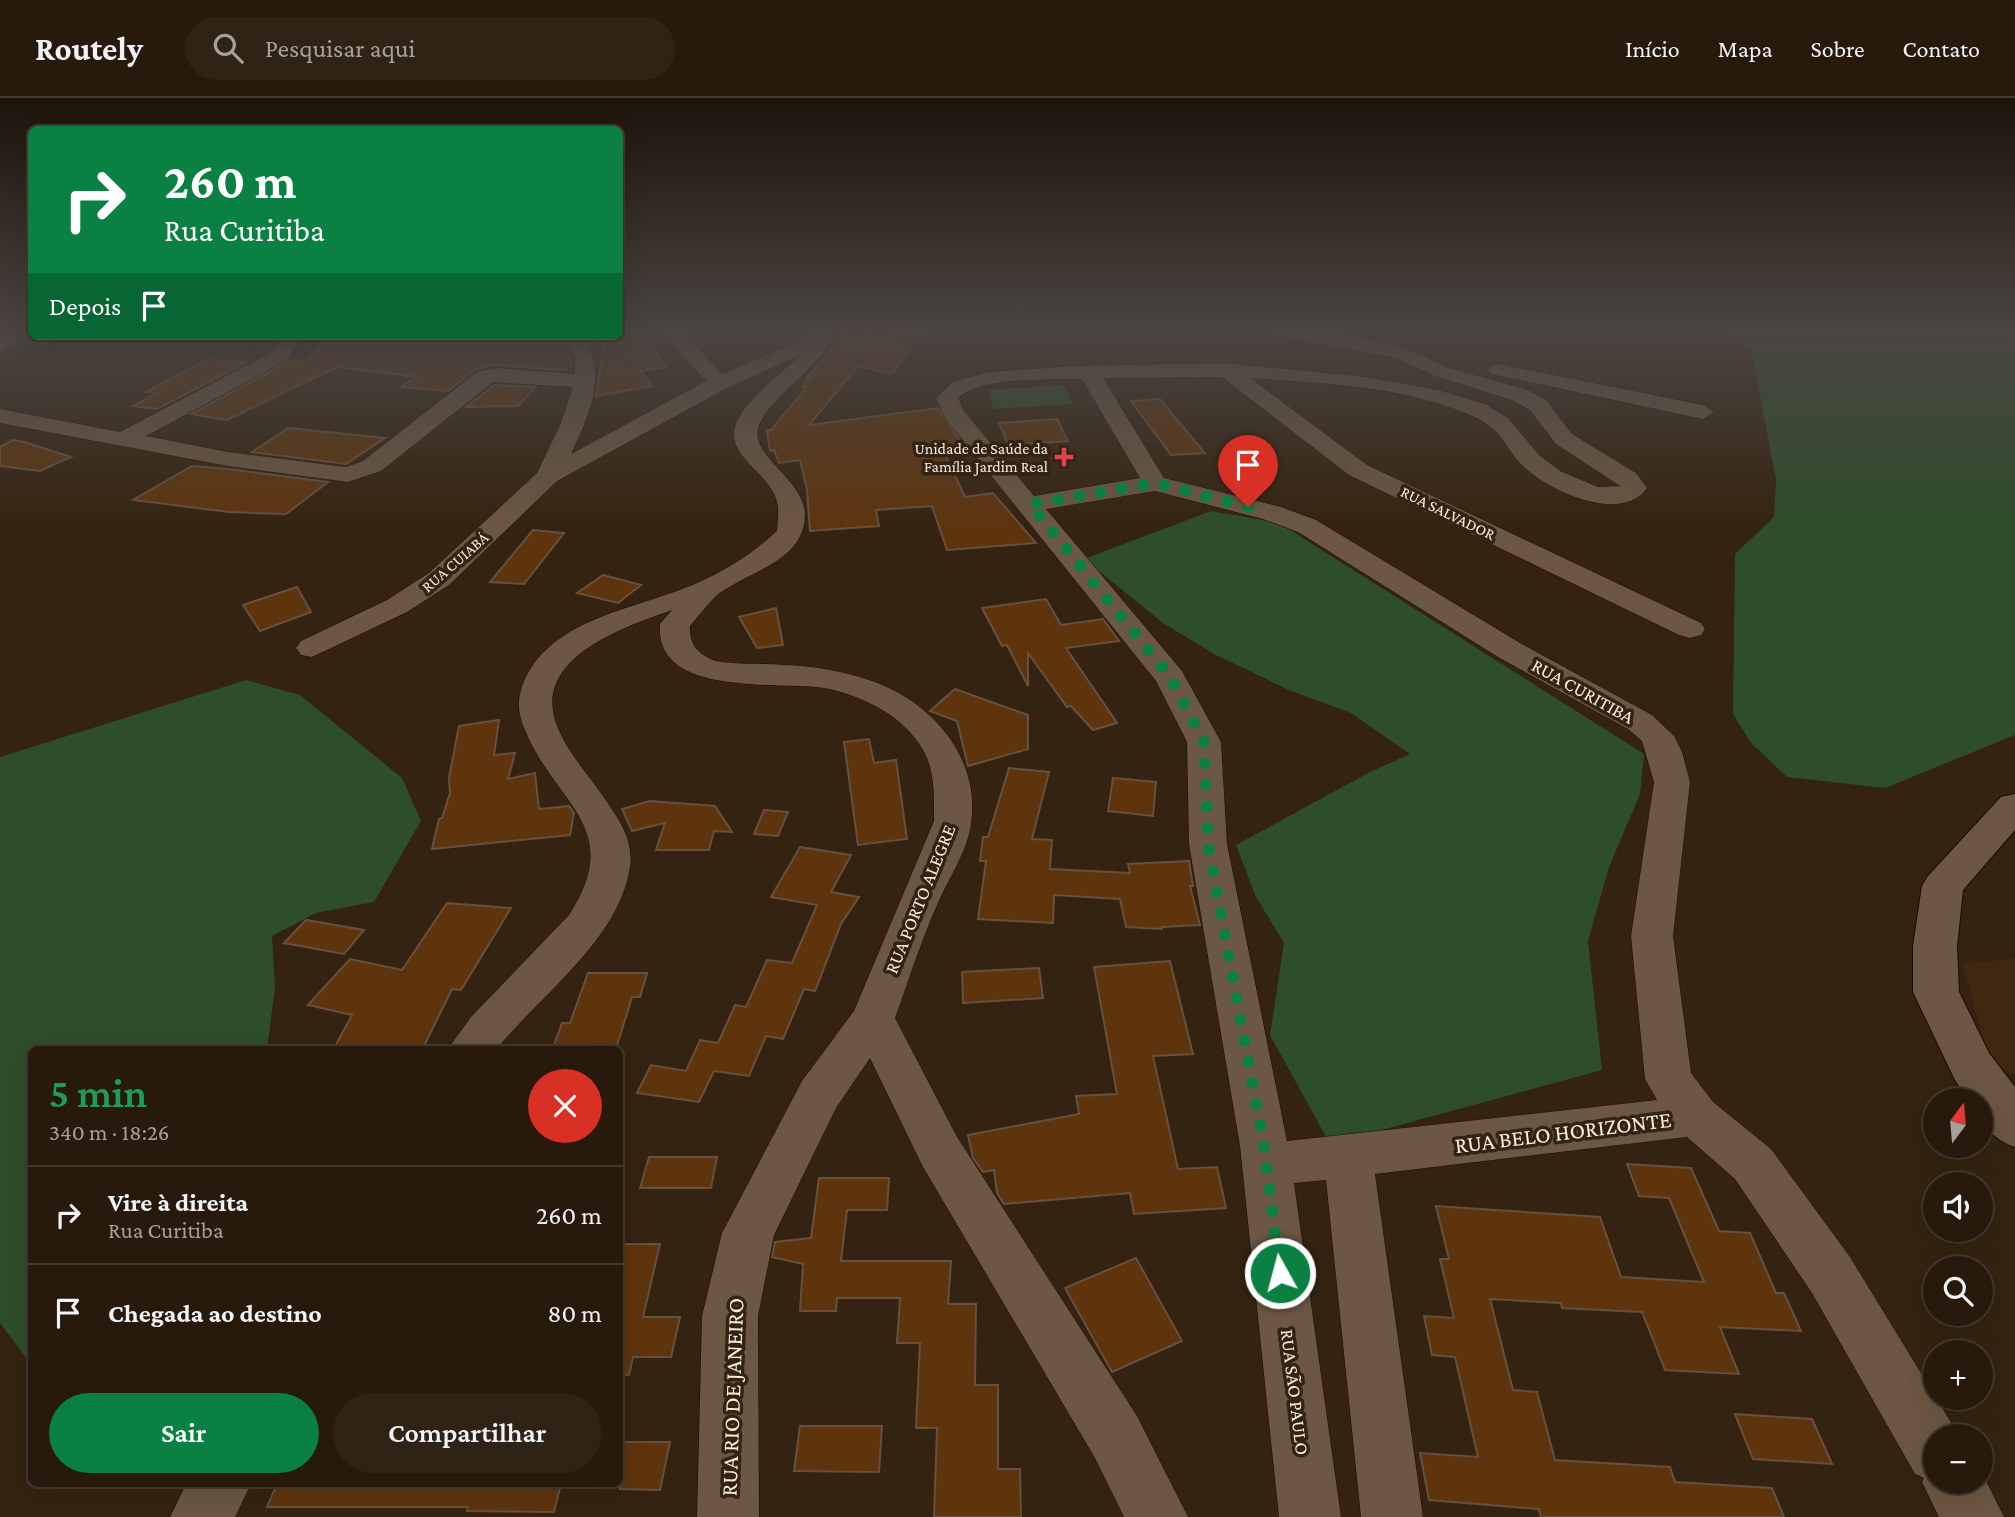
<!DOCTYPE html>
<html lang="pt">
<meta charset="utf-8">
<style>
:root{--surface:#271a0c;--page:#2f2315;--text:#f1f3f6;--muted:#a4a19d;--line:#43382d;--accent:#0b8043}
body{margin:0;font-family:"Crimson Pro",serif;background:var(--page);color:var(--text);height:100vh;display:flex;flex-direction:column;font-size:26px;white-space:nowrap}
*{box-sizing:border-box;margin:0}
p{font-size:23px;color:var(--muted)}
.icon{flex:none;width:38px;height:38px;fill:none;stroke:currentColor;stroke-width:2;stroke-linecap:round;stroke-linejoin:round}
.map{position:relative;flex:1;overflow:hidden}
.details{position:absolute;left:28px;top:948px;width:595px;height:441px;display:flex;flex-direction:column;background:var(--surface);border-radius:10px;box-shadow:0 7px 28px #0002,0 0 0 2px var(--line)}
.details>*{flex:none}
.hud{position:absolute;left:28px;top:28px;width:595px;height:214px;border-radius:10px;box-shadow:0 7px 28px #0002,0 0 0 2px var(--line);background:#0b8043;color:#fff;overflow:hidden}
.needle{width:46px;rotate:16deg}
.controls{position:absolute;left:1923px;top:990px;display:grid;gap:14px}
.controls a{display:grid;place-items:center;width:70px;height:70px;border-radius:50%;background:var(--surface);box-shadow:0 7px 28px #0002,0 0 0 2px var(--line);font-size:35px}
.pin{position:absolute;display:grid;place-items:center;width:60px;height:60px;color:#fff;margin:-72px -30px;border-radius:50% 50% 50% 0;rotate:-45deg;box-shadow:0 0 7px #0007}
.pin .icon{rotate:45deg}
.me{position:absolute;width:77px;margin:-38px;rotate:353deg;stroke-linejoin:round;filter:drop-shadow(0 0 5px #0008)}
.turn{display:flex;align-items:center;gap:24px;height:147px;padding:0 21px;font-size:32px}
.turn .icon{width:91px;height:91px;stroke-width:2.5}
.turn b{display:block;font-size:49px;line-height:60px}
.then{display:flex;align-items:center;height:66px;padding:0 21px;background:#0003;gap:14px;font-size:26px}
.round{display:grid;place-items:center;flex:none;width:74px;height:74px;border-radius:37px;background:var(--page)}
.overview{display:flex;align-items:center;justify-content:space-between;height:119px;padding:0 21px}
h1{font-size:42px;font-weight:600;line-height:52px;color:#1e9e55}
.button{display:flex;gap:14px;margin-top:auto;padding:14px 21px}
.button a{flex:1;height:80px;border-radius:42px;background:var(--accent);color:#fff;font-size:28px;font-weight:600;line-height:80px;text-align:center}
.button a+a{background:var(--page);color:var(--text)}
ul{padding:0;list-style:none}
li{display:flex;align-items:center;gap:21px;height:98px;padding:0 21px;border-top:2px solid var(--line)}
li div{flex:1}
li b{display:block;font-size:26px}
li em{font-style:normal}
header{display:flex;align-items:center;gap:42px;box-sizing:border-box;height:98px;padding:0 35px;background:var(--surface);border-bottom:2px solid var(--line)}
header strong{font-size:33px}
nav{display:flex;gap:38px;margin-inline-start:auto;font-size:24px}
.search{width:490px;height:63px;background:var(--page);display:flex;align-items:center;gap:18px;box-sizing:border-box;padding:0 24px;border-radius:38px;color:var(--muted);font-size:26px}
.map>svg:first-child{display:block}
.built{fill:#3e280f}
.green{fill:#2e4d2a}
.building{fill:#5e340d;stroke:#67503f;stroke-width:2}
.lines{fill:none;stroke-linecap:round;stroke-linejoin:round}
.minor-casing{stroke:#1b0c00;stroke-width:1}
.tertiary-casing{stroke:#1b0c00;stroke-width:2}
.minor{fill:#6b5743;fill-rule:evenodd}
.tertiary{fill:#6b5743;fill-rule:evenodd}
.route{stroke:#0b8043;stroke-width:12;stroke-dasharray:0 21.6}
.health-dot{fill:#e0444e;stroke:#342310;stroke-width:2.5}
.labels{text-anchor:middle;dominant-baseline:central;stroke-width:7;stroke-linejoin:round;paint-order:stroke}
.far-poi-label{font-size:16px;fill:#f8ece1;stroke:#342310;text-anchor:end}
.far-street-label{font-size:16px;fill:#f8ece1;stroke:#342310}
.street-label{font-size:19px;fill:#f8ece1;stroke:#342310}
.near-street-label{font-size:23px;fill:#f8ece1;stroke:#342310}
</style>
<header>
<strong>Routely</strong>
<div class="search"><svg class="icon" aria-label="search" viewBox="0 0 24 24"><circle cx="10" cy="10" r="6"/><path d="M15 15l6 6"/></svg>Pesquisar aqui</div>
<nav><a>Início</a><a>Mapa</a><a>Sobre</a><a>Contato</a></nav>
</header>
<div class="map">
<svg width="2015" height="1419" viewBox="0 0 2015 1419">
<rect width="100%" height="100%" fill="#342310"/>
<path class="built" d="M2015,860V977L2004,972L1986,949L1962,866Z"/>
<path class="green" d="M1720,231H2015V637L1885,690L1787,679L1751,645L1733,616L1735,456L1774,419L1776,382L1752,254Z
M1064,287L1073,306L993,311L989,292Z
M1211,413L1279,425L1644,656L1640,696L1609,769L1588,843L1602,972L1330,1046L1270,937L1284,845L1256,799L1236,747L1370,674L1410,656L1351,615L1289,592L1214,556L1163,525L1084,461Z
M246,582L300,597L402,680L421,723L374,804L316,815L272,838L275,889L267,952H32L31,1266L0,1225V659Z"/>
<path class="building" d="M620,231H637L666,269L641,273L652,288L596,298L604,247L594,253L587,238H620Z
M891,235L920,237L892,276L858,268L809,327L938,310L963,347L942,350L965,399L993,395L1036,445L947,452L932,408L876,412L879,428L810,433L807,392L800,362L779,365L774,352L770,353L767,332H771L807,289H802L810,280H807L844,237L887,240Z
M328,238H562L572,267L563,272L496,267L476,271L448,293L401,289L417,279L337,269L227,322L191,316L284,266L294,262L307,264Z
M205,262L247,264L157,311L133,308L157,295L146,294Z
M494,287L536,289L518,308L466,309Z
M1160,301L1205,355L1171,357L1131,303Z
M1057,321L1068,343L1008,347L999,325Z
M288,330L385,340L346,366L252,354Z
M13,342L24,344L71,359L40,373L0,368V349Z
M192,368L228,371L328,384L286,416L229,414L133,402Z
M533,432L564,435L524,486L490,484Z
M603,477L641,487L618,505L577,495Z
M297,489L311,514L260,533L243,507Z
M1046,501L1061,527L1103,521L1119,543L1066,550L1117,625L1093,632L1071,608L1067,609L1028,555V588L1007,547L1002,548L982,510Z
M776,510L783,547L757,550L739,519Z
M955,591L1028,617V651L968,668L957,623L930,613Z
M499,622L494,657L515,655L508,681L535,675L539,711L569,708L574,715L570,737L432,751L439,721L442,720L450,695L449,680L459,628Z
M869,641L874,665L896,662L907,741L858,747L844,644Z
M1009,670L1049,674L1032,741L1052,742L1050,771L1130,775L1128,766L1189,763L1193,788H1190L1200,827L1162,829V831L1126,829L1120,801L1054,797L1053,825L978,821L986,763H980L983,739H988Z
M1113,680L1156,684L1153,718L1108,713Z
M650,703L715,708L732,734L714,733L709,752H656L665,725L632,733L622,711Z
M764,712L788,714L778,738L754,736Z
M800,749L851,757L831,794L859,799L841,826L815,893L804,891L783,941L766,938L749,978L714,973L699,1004L637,995L651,967L686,973L700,942L718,945L735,907L746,909L767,862L792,865L817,807L771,799Z
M447,805L511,810L461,892L452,891L422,952H333L352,917L308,907L350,861L402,872Z
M306,822L364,832L344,856L284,845Z
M1170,863L1193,956L1153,958L1178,1071L1217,1069L1226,1110L1134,1116L1130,1095L1004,1106L997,1095L994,1072L983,1074L973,1060L968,1037L1079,1016L1076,998L1117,996L1094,869Z
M1039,870L1043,900L963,905L962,874Z
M588,875H647L640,899H632L616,951L553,950L562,925H570Z
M649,1059H717L711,1090H640Z
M1627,1066L1691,1070L1719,1133L1750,1135L1776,1195H1784L1801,1233L1720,1229L1739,1276L1665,1272L1642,1214L1562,1210L1561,1205L1490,1201L1513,1292L1537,1294L1555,1362L1670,1369L1675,1384L1772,1390L1784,1419H1541L1539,1411L1429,1402L1420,1355L1478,1359L1455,1259L1432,1257L1424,1218L1454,1220L1440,1161H1449L1436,1108L1600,1119L1621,1179L1704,1184L1669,1100L1639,1098Z
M819,1080H889L887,1112H847L841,1163H951L948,1206H976L975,1287H998V1371H1020L1021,1419H934L937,1330H916L920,1245H897L900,1200H837L836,1213H800L803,1166L772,1159L775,1144L811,1140Z
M620,1146H660L643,1219H680L671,1259H633L629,1277L620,1276Z
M1136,1160L1182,1243L1112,1274L1065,1190Z
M1735,1316L1812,1321L1832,1366L1753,1361Z
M800,1328H882L879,1374L794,1373Z
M620,1344H670L660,1392L620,1391Z
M277,1386H561L554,1414L467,1413L468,1409H267Z"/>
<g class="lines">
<g class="minor-casing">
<path id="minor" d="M13,231H32V236L0,255V240Z
M658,231H679L722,276L816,236H830L833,240C817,271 766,303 758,330C751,359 805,382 805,417C804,466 745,473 715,499C706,508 698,518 690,528C689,547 698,556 715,563C738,567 761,565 785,567C813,568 842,573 869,582C930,602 981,658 971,726C967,754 949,780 938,805C921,842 909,882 895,920L957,1039L1137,1318L1188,1419H1124L1095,1360L923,1069L870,960L836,1010L774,1137L758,1218L759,1419H697L702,1218L722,1135L802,983L854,913L934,723C934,702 935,680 927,660C911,621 863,597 824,590C778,583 654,600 660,526L672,512C625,529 533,559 556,625C566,653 588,676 605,701C619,721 634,743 630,769C620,841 539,898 496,952H447L471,919L569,817C626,729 555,706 525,632C520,621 517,608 520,596C540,520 637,512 697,485C727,472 753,455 777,433C778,420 780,408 774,396C760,366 715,353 743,313C758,292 783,274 802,256L727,290L557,383L449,487L407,514L312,559L301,557L296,550L301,543L387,502L429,475L537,375L561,325L573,289L493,284L381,373L348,384L228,368L0,325V311L120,334L272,254L282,238H302L287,262L146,338L228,354L346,369L363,363L477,274L496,270L575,276V261L564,238H584C607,280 590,315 571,356L706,283Z
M1264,231H1307L1402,249L1449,270L1528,292L1546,302L1572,336L1636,375L1647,390C1621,427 1547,392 1523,368C1511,357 1505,341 1493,331C1482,321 1469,316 1455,311C1392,287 1317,285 1250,280L1367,367L1701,525L1705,531L1701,537L1690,540L1679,537L1349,377L1222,279L1103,280L1164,380L1281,409L1316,422L1520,545L1652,617L1674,638L1682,654L1690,684L1673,838L1691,975L1713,1004L1771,1051L1850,1159L1957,1334L1959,1339H1936V1384H1981V1373L2004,1419H1939L1922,1384L1924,1380L1915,1376L1812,1195L1735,1081L1687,1039L1375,1076L1423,1419H1361L1326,1082L1294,1085L1341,1419H1279L1240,1048L1189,746L1187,644L1156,583L945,320L936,300L953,284L989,274L1076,268L1224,265L1366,279L1438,292L1485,306L1508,320L1539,357L1560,373L1598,389L1620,388L1556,346L1530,312L1512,302L1435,278L1396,260L1274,237ZM1082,281L1140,380L1034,398L964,313L958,300C983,278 1049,282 1082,281ZM1155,393L1263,421L1298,434L1498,559L1628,631L1642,643L1654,684L1631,838L1645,981L1657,1002L1287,1043L1227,746L1221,644L1182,573L1046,411Z
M1499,266L1703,307L1714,314L1703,321L1492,276L1488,272L1492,268Z
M186,1386H251L235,1419H170Z"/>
</g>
<g class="tertiary-casing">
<path id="tertiary" d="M2015,696V732L1963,792L1957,848L1959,894L1989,955L2015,989V1049C1992,1041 1981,1027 1981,1003H1969L1955,982L1913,894V848L1922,788L1928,778L2001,699Z"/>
</g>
<use href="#minor" class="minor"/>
<use href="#tertiary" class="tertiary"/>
</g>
<linearGradient id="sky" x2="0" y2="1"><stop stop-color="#1d1309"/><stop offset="0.54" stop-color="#4a4542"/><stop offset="1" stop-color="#4a4542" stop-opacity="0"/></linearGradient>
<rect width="2015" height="430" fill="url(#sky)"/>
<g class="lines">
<path class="route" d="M1248,409L1155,385L1030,406L1171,580L1204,644L1208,746L1264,1048L1280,1175"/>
</g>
<path class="health-dot" d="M1060.5 348.5h7v7h7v7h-7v7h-7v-7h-7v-7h7z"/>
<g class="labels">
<g class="far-poi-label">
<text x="1048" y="350">Unidade de Saúde da<tspan x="1048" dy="18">Família Jardim Real</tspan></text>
</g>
<g class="far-street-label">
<text transform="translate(1448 415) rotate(26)">RUA SALVADOR</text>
<text transform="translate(455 464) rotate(-41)">RUA CUIABÁ</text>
</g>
<g class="street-label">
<text transform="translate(1583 593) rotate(29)">RUA CURITIBA</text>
<text transform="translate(920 801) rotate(-68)">RUA PORTO ALEGRE</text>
<text transform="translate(1295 1294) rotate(83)">RUA SÃO PAULO</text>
</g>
<g class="near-street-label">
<text transform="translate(1563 1034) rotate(-7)">RUA BELO HORIZONTE</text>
<text transform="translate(732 1299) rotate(-88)">RUA RIO DE JANEIRO</text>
</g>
</g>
</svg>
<div class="controls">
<a><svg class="needle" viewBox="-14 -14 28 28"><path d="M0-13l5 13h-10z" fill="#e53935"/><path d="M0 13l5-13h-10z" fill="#a4a19d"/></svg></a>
<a><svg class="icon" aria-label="sound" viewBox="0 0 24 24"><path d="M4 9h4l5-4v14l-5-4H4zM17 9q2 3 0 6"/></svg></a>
<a><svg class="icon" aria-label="search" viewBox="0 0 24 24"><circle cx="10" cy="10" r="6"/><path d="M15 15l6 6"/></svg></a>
<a>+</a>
<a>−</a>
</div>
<div class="pin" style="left:1248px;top:409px;background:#d93025"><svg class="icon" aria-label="arrive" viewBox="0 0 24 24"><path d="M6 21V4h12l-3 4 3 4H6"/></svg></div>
<svg class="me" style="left:1280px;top:1175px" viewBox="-20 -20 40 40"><circle r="17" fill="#0b8043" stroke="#fff" stroke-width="3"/><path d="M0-11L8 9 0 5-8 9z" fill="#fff"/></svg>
<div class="hud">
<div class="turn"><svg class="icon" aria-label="right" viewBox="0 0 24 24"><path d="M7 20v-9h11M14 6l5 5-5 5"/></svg><div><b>260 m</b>Rua Curitiba</div></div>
<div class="then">Depois<svg class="icon" aria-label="arrive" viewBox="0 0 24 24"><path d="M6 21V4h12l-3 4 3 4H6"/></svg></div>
</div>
<section class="details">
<div class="overview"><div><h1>5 min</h1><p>340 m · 18:26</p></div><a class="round" style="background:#d93025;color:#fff"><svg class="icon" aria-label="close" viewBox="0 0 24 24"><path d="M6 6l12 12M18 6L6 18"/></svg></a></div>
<ul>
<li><svg class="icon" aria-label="right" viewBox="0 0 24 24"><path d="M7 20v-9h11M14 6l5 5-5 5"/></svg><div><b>Vire à direita</b><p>Rua Curitiba</p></div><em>260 m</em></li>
<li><svg class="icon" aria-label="arrive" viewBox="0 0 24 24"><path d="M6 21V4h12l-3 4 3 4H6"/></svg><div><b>Chegada ao destino</b></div><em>80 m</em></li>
</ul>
<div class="button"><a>Sair</a><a>Compartilhar</a></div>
</section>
</div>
